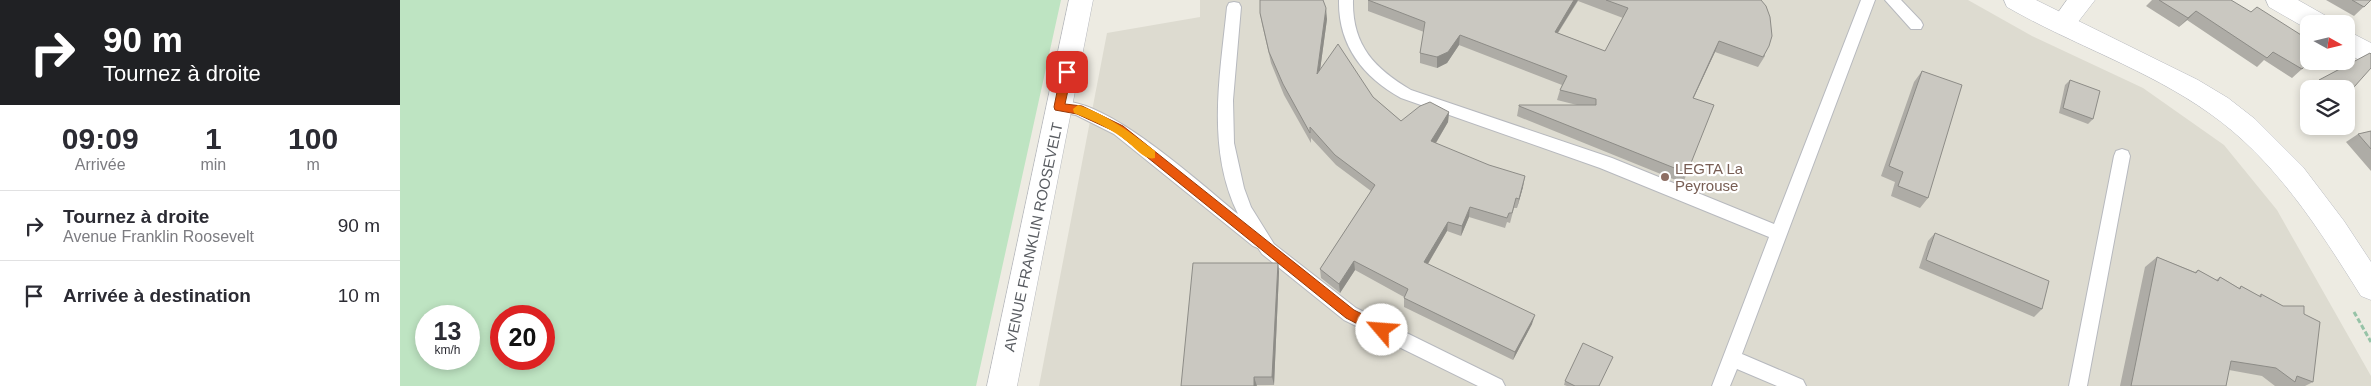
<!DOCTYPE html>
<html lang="fr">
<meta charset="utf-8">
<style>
:root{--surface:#fff;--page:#f2f2f3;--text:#2b2b33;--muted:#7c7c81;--line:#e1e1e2}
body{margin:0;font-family:Helvetica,sans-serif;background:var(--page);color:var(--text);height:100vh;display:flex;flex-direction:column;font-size:19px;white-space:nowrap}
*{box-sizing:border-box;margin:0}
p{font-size:16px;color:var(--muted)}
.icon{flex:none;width:28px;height:28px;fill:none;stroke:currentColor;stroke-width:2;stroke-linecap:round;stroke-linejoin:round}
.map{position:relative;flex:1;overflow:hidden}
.drawer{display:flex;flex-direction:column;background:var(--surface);width:400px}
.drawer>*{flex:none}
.hud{background:#202124;color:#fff;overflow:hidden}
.needle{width:32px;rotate:98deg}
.fabs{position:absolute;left:1900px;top:15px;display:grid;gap:10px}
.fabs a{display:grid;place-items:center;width:55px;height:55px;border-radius:10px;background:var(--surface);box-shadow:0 2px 8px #0003;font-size:25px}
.speed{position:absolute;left:15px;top:305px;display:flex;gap:10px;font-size:25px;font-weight:700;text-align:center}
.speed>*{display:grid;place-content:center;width:65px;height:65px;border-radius:50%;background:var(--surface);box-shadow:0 2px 8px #0003;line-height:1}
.speed small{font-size:12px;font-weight:400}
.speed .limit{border:8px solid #d22;background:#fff;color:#111}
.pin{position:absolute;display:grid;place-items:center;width:42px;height:42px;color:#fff;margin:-21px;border-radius:10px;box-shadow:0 2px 8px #0006}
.me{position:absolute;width:55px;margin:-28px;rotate:297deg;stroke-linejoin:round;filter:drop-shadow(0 0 4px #0008)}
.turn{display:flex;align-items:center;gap:18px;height:105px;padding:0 20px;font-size:22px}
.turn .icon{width:65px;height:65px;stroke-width:2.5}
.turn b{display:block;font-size:35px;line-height:42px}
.eta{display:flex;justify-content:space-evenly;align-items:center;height:85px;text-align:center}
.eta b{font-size:30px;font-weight:700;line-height:35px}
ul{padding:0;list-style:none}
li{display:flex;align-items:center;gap:15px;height:70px;padding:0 20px;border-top:1px solid var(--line)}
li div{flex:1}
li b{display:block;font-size:19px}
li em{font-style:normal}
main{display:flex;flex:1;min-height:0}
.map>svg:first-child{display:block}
.education{fill:#dddbd0}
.green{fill:#bee4c2;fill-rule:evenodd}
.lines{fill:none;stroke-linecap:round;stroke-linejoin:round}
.service-casing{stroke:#b7b9be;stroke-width:2}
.minor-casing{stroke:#b7b9be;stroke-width:1}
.secondary-casing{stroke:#b8bac0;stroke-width:1}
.path{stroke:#96c3a7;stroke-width:3;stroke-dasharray:5 2.5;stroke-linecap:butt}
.service{fill:#fff;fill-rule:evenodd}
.minor{fill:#fff;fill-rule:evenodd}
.secondary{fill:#fff;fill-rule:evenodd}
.wall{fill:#aeaca6;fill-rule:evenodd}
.shaded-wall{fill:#8d8c87}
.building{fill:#cac8c1;stroke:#8d8c87}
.route{fill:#ea580c;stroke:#983908}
.slow{fill:#f59e0b}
.education-dot{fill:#8d6e63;stroke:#fff;stroke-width:2}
.labels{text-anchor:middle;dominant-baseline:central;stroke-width:4.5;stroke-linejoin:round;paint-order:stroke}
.education-label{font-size:15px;fill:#785e54;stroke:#fff;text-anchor:start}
.street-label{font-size:15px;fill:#5a5d62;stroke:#fff}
</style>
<main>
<section class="drawer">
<div class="hud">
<div class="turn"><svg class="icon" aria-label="right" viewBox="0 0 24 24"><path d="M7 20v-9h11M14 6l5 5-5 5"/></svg><div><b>90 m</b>Tournez à droite</div></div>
</div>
<div class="eta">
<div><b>09:09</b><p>Arrivée</p></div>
<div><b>1</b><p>min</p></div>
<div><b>100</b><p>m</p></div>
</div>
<ul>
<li><svg class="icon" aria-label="right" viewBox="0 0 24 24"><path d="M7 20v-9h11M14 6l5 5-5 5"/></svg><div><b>Tournez à droite</b><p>Avenue Franklin Roosevelt</p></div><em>90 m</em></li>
<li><svg class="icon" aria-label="arrive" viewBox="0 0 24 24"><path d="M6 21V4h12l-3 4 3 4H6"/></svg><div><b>Arrivée à destination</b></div><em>10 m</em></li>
</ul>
</section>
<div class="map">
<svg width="1971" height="386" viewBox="0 0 1971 386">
<rect width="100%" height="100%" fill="#edebe2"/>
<path class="education" d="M800,0H1568L1632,36L1743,88L1824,145L1877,210L1971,376V386H639L707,33L800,17Z"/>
<path class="green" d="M0,0H661L576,386H0ZM26,316H69V359H26ZM101,316H144V359H101Z"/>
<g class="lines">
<g class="service-casing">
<path id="service" d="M939,0H953C952,45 974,68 1011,90L1212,158L1374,224L1461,0H1475L1342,354L1403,380L1406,386H1377L1337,369L1330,386H1312L1369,237L1200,168L1001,98C963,77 938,45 939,0Z
M1485,0H1501L1521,21L1523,25L1521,29H1511Z
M834,2L839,3L841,7L833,100L834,143L844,188L851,207L874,244L956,308L1102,380L1105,386H1078L944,320L862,254L858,248L853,246L714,134L676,115L654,111L651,107L654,103C697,88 803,186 838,214C806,149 820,76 827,7L829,3Z
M1722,149L1728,151L1730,156L1687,386H1669L1714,156L1716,151Z"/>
</g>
<g class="minor-casing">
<path id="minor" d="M669,0H693L617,386H587Z
M1667,0H1695L1671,31L1662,33L1653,31L1650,24Z
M1866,0H1898L1928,17L1931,24H1909V30L1869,7Z
M1946,30L1971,43V66L1946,53Z"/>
</g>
<g class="secondary-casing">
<path id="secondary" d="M1604,0H1636L1798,80L1828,98L1855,119L1903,167L1944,221L1971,262V300L1961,296C1919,229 1875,159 1809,113C1747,69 1673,45 1607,7Z"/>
</g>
<path class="path" d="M1954,312L1971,342"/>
<use href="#service" class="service"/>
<use href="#minor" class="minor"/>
<use href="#secondary" class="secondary"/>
</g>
<path class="wall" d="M968,0H1361L1365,56L1358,67L1315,52L1293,98L1287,173L1283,183L1117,116L1119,105H1177L1157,100L1160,90L1162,85L1059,45L1047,63L1037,68L1020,63V53L1024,32L968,11ZM1178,1L1223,18L1205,51L1158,33Z
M1752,0H1831L1902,69L1892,78L1864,60L1857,67L1787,20L1779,27L1746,6Z
M1926,0H1971L1954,16Z
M860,13L927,19L920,70L973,97L1001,121L1049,112L1048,122L1036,143L1123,187L1117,208H1114L1110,223L1107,222L1105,228L1069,217L1061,236L1047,231L1028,264L1132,324L1113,360L1004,307V297L955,270L940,293L921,278L920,269L971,191L936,165L911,138V143L884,95L871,63L862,24Z
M1522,71L1528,198L1520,208L1491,196L1495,182L1481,176L1514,82Z
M1670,80L1693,119L1688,124L1659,113L1665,85Z
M1919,80L1946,89H1909Z
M1971,131V171L1946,142L1958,134Z
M1535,233L1642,309L1634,317L1519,268L1528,241Z
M1757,257L1795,272L1798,270L1816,280L1820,277L1839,288L1841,286L1859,296L1861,294L1883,306L1904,314L1913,382L1905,386H1875L1862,376L1829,370L1826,386H1720L1745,267Z
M878,263L879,272L874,385L781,386Z
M1165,381L1199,386H1167L1164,385Z"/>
<path class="shaded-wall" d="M1174,0H1178L1152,42L1155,32Z
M926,8L927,19L918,85L917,74Z
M1796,11L1787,20L1779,27L1788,18Z
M1060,35L1059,45L1047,63L1037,68V57Z
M1319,41L1315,52L1289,108L1293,98Z
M1049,112L1048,122L1031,151V141Z
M1125,176L1123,187L1117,208L1119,199Z
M1070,207L1069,217L1061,236L1062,226Z
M1048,222L1047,231L1023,272L1024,262Z
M954,261L955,270L940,293L939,284Z
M878,263L879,272L874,385L872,377Z
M1135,315L1132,324L1113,360L1115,352Z
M854,377L857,386H854Z"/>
<path class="building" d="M860,0H923L926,8L917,74L938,44L973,97L1001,121L1020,106L1030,102L1049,112L1031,141L1089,165L1125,176L1119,199L1116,198L1112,213H1109L1107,218L1070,207L1062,226L1048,222L1024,262L1135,315L1115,352L1004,298L1008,289L954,261L939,284L920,269L975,185L935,155L910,127V133L883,84L869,52L860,13Z
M968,0H1174L1155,32L1205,51L1228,8L1206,0H1361L1366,6L1370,17L1372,36L1369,46L1363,57L1319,41L1293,98L1314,105L1287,173L1119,106V105H1196V99L1160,90L1167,76L1060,35L1048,52L1037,57L1020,53L1025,22Z
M1759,0H1831L1851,12L1857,7L1909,40V61H1910L1902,69L1873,52L1867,58L1796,11L1788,18Z
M1952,0H1971L1964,7Z
M1970,53L1971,54V68L1946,96V89H1933L1919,80Z
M1522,71L1562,85L1528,198L1498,186L1503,172L1489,166Z
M1670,80L1700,91L1693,119L1663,108Z
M1971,131V149L1958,134Z
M1535,233L1649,281L1642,309L1526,260Z
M1757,257L1796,273L1798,270L1818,281L1820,277L1840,289L1841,286L1861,297V294L1883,306H1904V314L1920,322L1913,382L1897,376L1895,382L1876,368L1831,361L1826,386H1731Z
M793,263H878L872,377H854V386H781Z
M1183,343L1213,357L1199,386H1175L1165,381Z"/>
<path class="route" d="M667,67L672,72L665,104L682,106L723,126L954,310L986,326L988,330L986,334H977L946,318L716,132L677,114L655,110L654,107L661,72Z"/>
<path class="slow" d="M678,105C708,115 730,132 755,151V158C746,161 736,149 729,143C712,129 694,121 674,113L673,109Z"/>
<circle class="education-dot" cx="1265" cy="177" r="5"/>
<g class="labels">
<g class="education-label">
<text x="1275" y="168">LEGTA La<tspan x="1275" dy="17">Peyrouse</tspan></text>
</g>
<g class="street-label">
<text transform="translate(633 237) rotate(-78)">AVENUE FRANKLIN ROOSEVELT</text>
</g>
</g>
</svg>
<div class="fabs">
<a><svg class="needle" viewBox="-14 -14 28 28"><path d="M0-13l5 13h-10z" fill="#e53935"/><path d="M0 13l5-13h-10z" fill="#7c7c81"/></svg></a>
<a><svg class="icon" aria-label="layers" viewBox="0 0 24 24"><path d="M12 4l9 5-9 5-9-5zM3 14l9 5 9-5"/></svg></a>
</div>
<div class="speed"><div>13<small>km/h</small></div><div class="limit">20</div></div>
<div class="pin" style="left:667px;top:72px;background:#d93025"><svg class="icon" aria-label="arrive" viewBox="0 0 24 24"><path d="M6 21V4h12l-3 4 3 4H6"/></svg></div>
<svg class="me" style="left:982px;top:330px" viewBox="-20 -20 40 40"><circle r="19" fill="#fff"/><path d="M0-13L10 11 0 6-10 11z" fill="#ea580c"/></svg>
</div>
</main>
